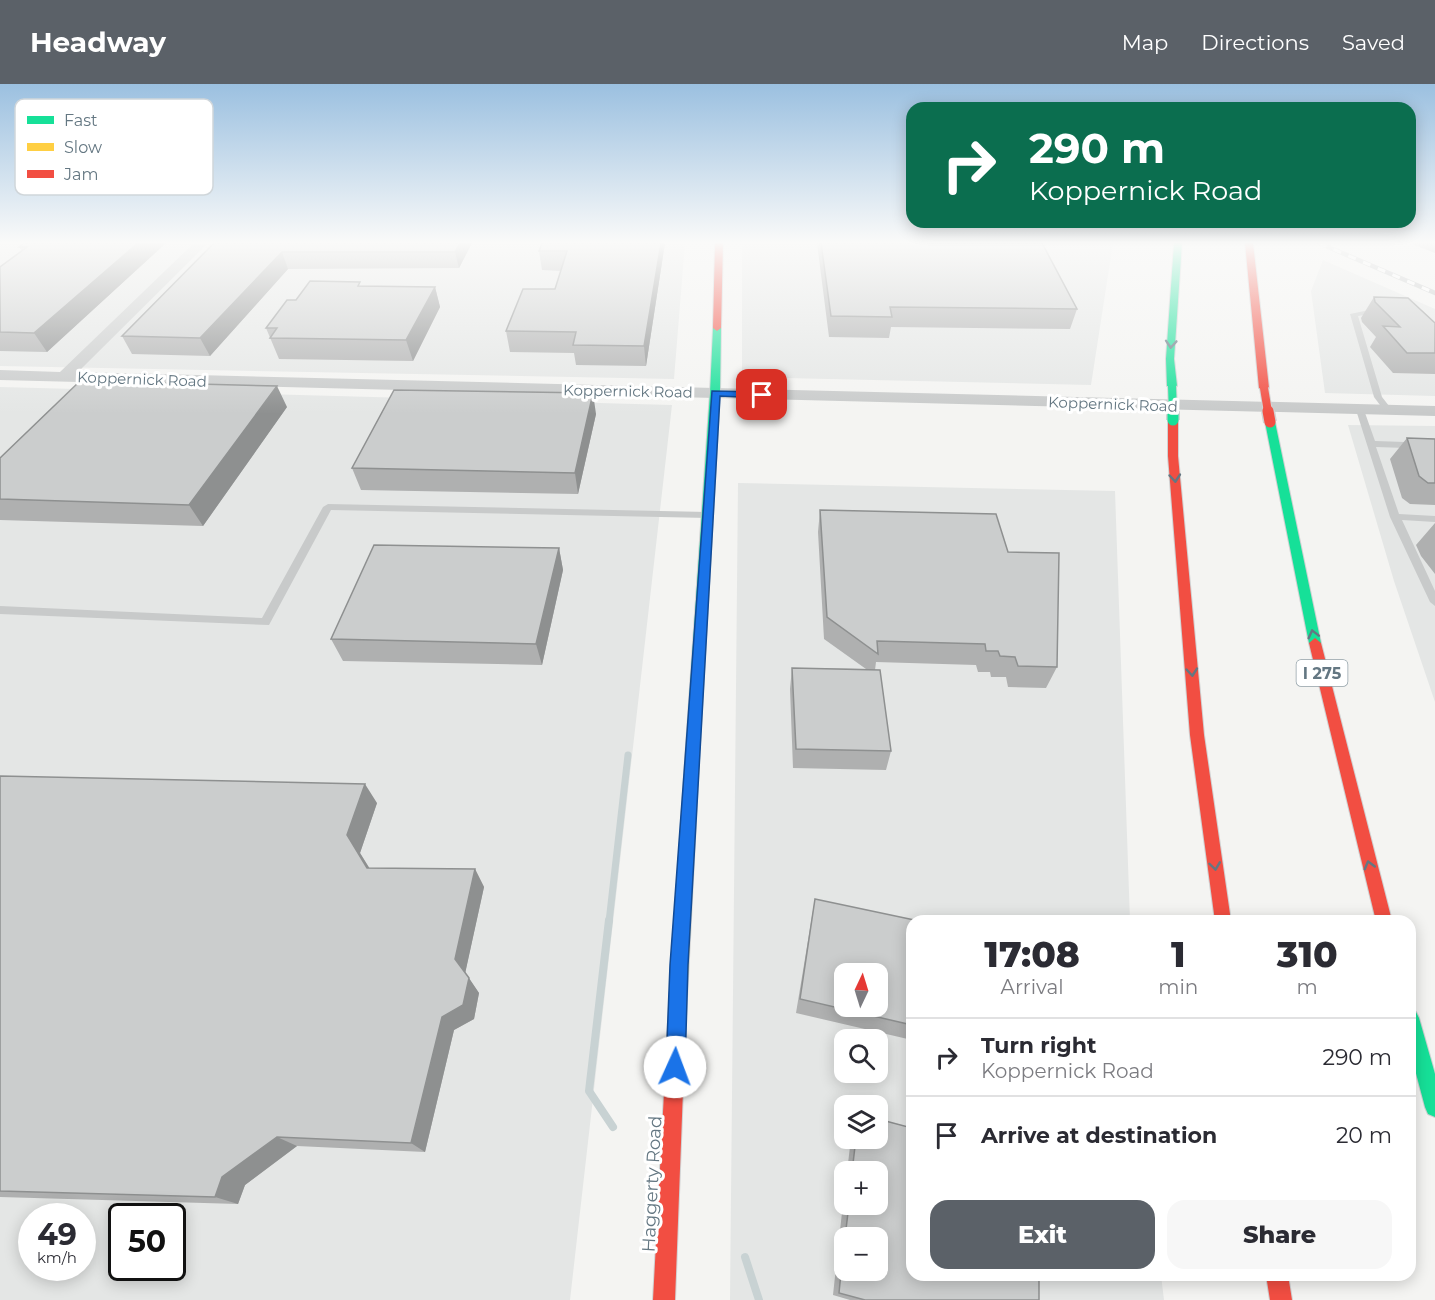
<!DOCTYPE html>
<meta charset="utf-8">
<style>
:root{--surface:#fff;--page:#f7f7f7;--text:#2b2b33;--muted:#7c7c81;--line:#e1e1e2;--accent:#5b6168}
body{margin:0;font-family:Montserrat,sans-serif;background:var(--page);color:var(--text);height:100vh;display:flex;flex-direction:column;font-size:22px;white-space:nowrap}
*{box-sizing:border-box;margin:0}
p{font-size:20px;color:var(--muted)}
.icon{flex:none;width:33px;height:33px;fill:none;stroke:currentColor;stroke-width:2;stroke-linecap:round;stroke-linejoin:round}
.map{position:relative;flex:1;overflow:hidden}
.details{position:absolute;left:906px;top:831px;width:510px;height:366px;display:flex;flex-direction:column;background:var(--surface);border-radius:18px;box-shadow:0 3px 15px #0003}
.details>*{flex:none}
.banner{position:absolute;left:906px;top:18px;width:510px;height:126px;border-radius:18px;box-shadow:0 3px 15px #0003;background:#0b6e4f;color:#fff;overflow:hidden}
.needle{width:39px;rotate:4deg}
.buttons{position:absolute;left:834px;top:879px;display:grid;gap:12px}
.buttons a{display:grid;place-items:center;width:54px;height:54px;border-radius:12px;background:var(--surface);box-shadow:0 3px 15px #0003;font-size:30px}
.speed{position:absolute;left:18px;top:1119px;display:flex;gap:12px;font-size:30px;font-weight:700;text-align:center}
.speed>*{display:grid;place-content:center;width:78px;height:78px;border-radius:50%;background:var(--surface);box-shadow:0 3px 15px #0003;line-height:1}
.speed small{font-size:15px;font-weight:400}
.speed .limit{border:3px solid #111;border-radius:9px;background:#fff;color:#111}
.pin{position:absolute;display:grid;place-items:center;width:51px;height:51px;color:#fff;margin:-26px;border-radius:12px;box-shadow:0 3px 9px #0006}
.me{position:absolute;width:66px;margin:-33px;rotate:2deg;stroke-linejoin:round;filter:drop-shadow(0 0 4px #0008)}
.turn{display:flex;align-items:center;gap:21px;height:126px;padding:0 24px;font-size:27px}
.turn .icon{width:78px;height:78px;stroke-width:2.5}
.turn b{display:block;font-size:42px;line-height:51px}
.eta{display:flex;justify-content:space-evenly;align-items:center;height:102px;text-align:center}
.eta b{font-size:36px;font-weight:800;line-height:42px}
.action{display:flex;gap:12px;margin-top:auto;padding:12px 24px}
.action a{flex:1;height:69px;border-radius:18px;background:var(--accent);color:#fff;font-size:24px;font-weight:800;line-height:69px;text-align:center}
.action a+a{background:var(--page);color:var(--text)}
ul{padding:0;list-style:none}
li{display:flex;align-items:center;gap:18px;height:78px;padding:0 24px;border-top:2px solid var(--line)}
li div{flex:1}
li b{display:block;font-size:22px}
li em{font-style:normal}
header{display:flex;align-items:center;gap:36px;box-sizing:border-box;height:84px;padding:0 30px;background:var(--accent);color:#fff}
header strong{font-size:28px}
nav{display:flex;gap:33px;margin-inline-start:auto;font-size:21px}
.map>svg:first-child{display:block}
.built{fill:#e4e6e5;fill-rule:evenodd}
.lines{fill:none;stroke-linecap:round;stroke-linejoin:round}
.stream-far1{stroke:#c8d2d3;stroke-width:7}
.stream{stroke:#c8d2d3;stroke-width:8}
.fast-casing{stroke:#d0d1d2;stroke-width:2}
.slow-casing{stroke:#d0d1d2;stroke-width:2}
.jam-casing{stroke:#d0d1d2;stroke-width:2}
.lane{fill:#c8caca;fill-rule:evenodd}
.street{fill:#c8caca;fill-rule:evenodd}
.fast{fill:#16e098;fill-rule:evenodd}
.slow{fill:#ffcf43;fill-rule:evenodd}
.jam{fill:#f24e42;fill-rule:evenodd}
.rail-casing{stroke:#bec0c1;stroke-width:4.5}
.rail{stroke:#fff;stroke-width:3;stroke-dasharray:8;stroke-linecap:butt}
.fast-bridge-far1-casing{stroke:#d0d1d1;stroke-width:10;stroke-linecap:butt}
.fast-bridge-casing{stroke:#d0d1d1;stroke-width:14;stroke-linecap:butt}
.jam-bridge-far1-casing{stroke:#d0d1d1;stroke-width:10;stroke-linecap:butt}
.jam-bridge-casing{stroke:#d0d1d1;stroke-width:14;stroke-linecap:butt}
.fast-bridge-far1{stroke:#16e098;stroke-width:8}
.fast-bridge{stroke:#16e098;stroke-width:11}
.jam-bridge-far1{stroke:#f24e42;stroke-width:8}
.jam-bridge{stroke:#f24e42;stroke-width:11}
.wall{fill:#afb0b0;fill-rule:evenodd}
.shaded-wall{fill:#8e9090}
.building{fill:#cbcdcd;stroke:#8e9090;stroke-width:1.5;fill-rule:evenodd}
.oneway{stroke:#647782}
.route{fill:#1a73e8;stroke:#114b97;stroke-width:1.5}
.labels{text-anchor:middle;dominant-baseline:central;stroke-width:6;stroke-linejoin:round;paint-order:stroke}
.far-street-label{font-size:15px;fill:#647782;stroke:#fff}
.shield{fill:#fff;stroke:#92a0a8;stroke-width:1.5}
.shield-label{font-size:16px;font-weight:bold;fill:#647782}
.street-label{font-size:18px;fill:#647782;stroke:#fff}
.key{fill:#fff;stroke:#d0d6da;stroke-width:1.5}
.key-label{font-size:16px;fill:#647782}
</style>
<header>
<strong>Headway</strong>
<nav><a>Map</a><a>Directions</a><a>Saved</a></nav>
</header>
<div class="map">
<svg width="1435" height="1216" viewBox="0 0 1435 1216">
<rect width="100%" height="100%" fill="#f4f4f2"/>
<path class="built" d="M0,159H685L674,295L0,282Z
M742,159H1113L1091,301L742,293Z
M1323,176L1435,225V312L1325,309L1311,207Z
M0,303L672,321L570,1216H0ZM32,1132H82V1184H32ZM122,1132H172V1184H122Z
M1348,341L1435,342V618L1394,497Z
M738,399L1115,407L1130,837H912V1191H1161L1164,1216H730ZM844,890H878V922H844ZM844,956H878V988H844ZM844,1022H878V1054H844ZM844,1088H878V1120H844ZM844,1154H878V1186H844Z"/>
<g class="lines">
<path class="stream-far1" d="M609,838L628,671"/>
<path class="stream" d="M609,836L589,1007L613,1043
M745,1173L759,1216"/>
<g class="fast-casing">
<path id="fast" d="M1174,159H1182L1174,275L1177,302L1172,305L1167,302L1166,275Z
M717,241L721,244L720,309L699,677L697,681L692,683L687,681L685,677L710,309L713,244Z
M1270,335L1275,338L1321,559L1315,564L1309,559L1265,338Z
M1410,925L1416,928L1419,934L1435,990V1033L1428,1030L1425,1023L1410,967Z"/>
</g>
<g class="slow-casing">
<path id="slow" d="M692,671L697,673L699,677L685,953L682,959L676,962L670,959L667,953L685,677L687,673Z"/>
</g>
<g class="jam-casing">
<path id="jam" d="M715,159H723L721,244L717,247L713,244Z
M1245,159H1253L1269,304L1264,307L1259,304Z
M1173,333L1178,336V372L1204,651L1231,837H1215L1190,651L1168,372V336Z
M1315,554L1321,559L1392,837H1376L1309,559Z
M676,944L682,947L685,953L675,1216H653L667,953L670,947Z
M1266,1191H1288L1292,1216H1270Z"/>
</g>
<path class="lane" d="M1379,224H1382V228L1358,232L1382,313L1393,327L1389,330L1386,329L1374,313L1350,230Z
M1360,323L1364,326L1375,357L1435,359V365L1376,363L1399,430L1435,432V438L1402,436L1435,507V522L1430,518L1390,433L1356,326Z
M328,420L708,428L713,431L708,434L331,426L269,541L0,530V522L262,534L323,423Z"/>
<path class="street" d="M194,159H208L78,288L1435,322V332L0,296V286L60,288Z"/>
<use href="#fast" class="fast"/>
<use href="#slow" class="slow"/>
<use href="#jam" class="jam"/>
<g class="rail-casing">
<path id="rail" d="M1319,159L1435,209"/>
</g>
<use href="#rail" class="rail"/>
<g class="fast-bridge-far1-casing">
<path id="fast-bridge-far1" d="M1172,302L1173,328"/>
</g>
<g class="fast-bridge-casing">
<path id="fast-bridge" d="M1173,327V336"/>
</g>
<g class="jam-bridge-far1-casing">
<path id="jam-bridge-far1" d="M1264,304L1268,328"/>
</g>
<g class="jam-bridge-casing">
<path id="jam-bridge" d="M1268,327L1270,338"/>
</g>
<use href="#fast-bridge-far1" class="fast-bridge-far1"/>
<use href="#fast-bridge" class="fast-bridge"/>
<use href="#jam-bridge-far1" class="jam-bridge-far1"/>
<use href="#jam-bridge" class="jam-bridge"/>
</g>
<path class="wall" d="M24,159H166L47,268L0,267V183L22,167L19,163Z
M214,159H472L459,184L288,185L210,272L132,270L122,252Z
M665,159L646,282L576,281L574,269L510,268L506,247L555,205L561,187L542,186L539,167Z
M817,159H1042L1077,225L1070,245L891,243L889,254L829,253Z
M1410,159H1435V169Z
M361,202L435,203L440,223L413,277L279,275L266,244L296,216Z
M1374,213L1435,239V290L1393,289L1370,263L1376,253L1362,238L1361,234Z
M287,323L203,442L0,436V374Z
M596,330L578,410L361,406L352,384Z
M1407,354L1435,355V421L1410,420L1402,414L1390,375Z
M820,426L1008,468L1057,583L1046,604L1008,603L1006,593H991L990,588H978L976,581L876,578L875,586L891,667L886,686L793,684L790,605L792,584L866,585L824,555L818,448Z
M1435,439V490L1421,472L1416,461Z
M559,464L563,486L542,581L343,577L331,555Z
M0,692L377,719L360,769L369,784L475,785L484,803L465,889L479,909L474,935L454,946L425,1068L297,1062L245,1101L238,1120L0,1113Z
M815,815L912,837V956L796,929L812,832Z
M851,1054H878L1039,1216H850L833,1211L844,1110V1120H878V1088H847ZM844,1154H878L844,1186Z"/>
<path class="shaded-wall" d="M138,159H166L47,268L34,249Z
M460,159H472L459,184L455,168Z
M661,159H665L646,282L644,262Z
M282,168L288,185L210,272L200,254Z
M435,203L440,223L413,277L406,256Z
M277,302L287,323L203,442L189,421Z
M593,309L596,330L578,410L575,389Z
M559,464L563,486L542,581L536,560Z
M365,700L377,719L360,769L380,801L367,784L347,751Z
M475,785L484,803L465,890L455,875Z
M469,894L479,909L474,935L454,946L425,1068L411,1059L442,933Z
M277,1053L297,1062L245,1101L238,1120L215,1113L222,1093Z"/>
<path class="building" d="M24,159H138L34,249L0,248V183L27,163H19Z
M214,159H460L455,168H282L200,254L122,252Z
M542,159H661L644,262L573,261L576,248L506,247L523,205H555L567,167H539Z
M821,159H1042L1077,225L890,223L892,233L831,232Z
M310,197L360,198L358,202L435,203L406,256L270,254L277,244H266L287,216H296Z
M1374,213L1408,214L1435,239V269H1407L1383,242L1400,243L1375,218Z
M80,297L277,302L189,421L0,415V374Z
M394,306L593,309L575,389L352,384Z
M1407,354L1435,355V399H1428L1419,392Z
M820,426L996,430L1008,468L1059,469L1057,583L1018,582L1015,573L1000,572L998,567H986L985,560L877,557L878,570L827,533Z
M374,461L559,464L536,560L331,555Z
M792,584L880,586L891,667L796,665Z
M0,692L365,700L347,751L367,784L475,785L455,875L469,894L463,921L442,933L411,1059L277,1053L222,1093L215,1113L0,1107Z
M815,815L919,837H912V941L800,915ZM844,890H878V922H844Z
M878,1035L912,1044V1191H1039V1216H865L839,1209L844,1159V1186H878V1154H845L849,1120H878V1088H852L856,1054H878Z"/>
<defs><path id="oneway-chevron" d="M-2-3.5L2.5 0L-2 3.5" fill="none" stroke-width="1.6" stroke-linecap="round" stroke-linejoin="round" transform="scale(1.5)"/></defs>
<g class="oneway">
<use href="#oneway-chevron" transform="translate(1171 260) rotate(94)"/>
<use href="#oneway-chevron" transform="translate(1175 394) rotate(85)"/>
<use href="#oneway-chevron" transform="translate(1313 550) rotate(-104)"/>
<use href="#oneway-chevron" transform="translate(1192 588) rotate(85)"/>
<use href="#oneway-chevron" transform="translate(1369 781) rotate(-105)"/>
<use href="#oneway-chevron" transform="translate(1215 782) rotate(82)"/>
</g>
<linearGradient id="sky" x2="0" y2="1"><stop stop-color="#9bc0e0"/><stop offset="0.48" stop-color="#fafaf9"/><stop offset="1" stop-color="#fafaf9" stop-opacity="0"/></linearGradient>
<rect width="1435" height="330" fill="url(#sky)"/>
<path class="route" d="M712,307L762,308L766,311L762,314L720,312L688,881L685,983L682,990L675,992L669,990L666,983L670,881Z"/>
<g class="labels">
<g class="far-street-label">
<text transform="translate(142 295) rotate(2)">Koppernick Road</text>
<text transform="translate(628 307) rotate(1)">Koppernick Road</text>
<text transform="translate(1113 320) rotate(2)">Koppernick Road</text>
</g>
<rect class="shield" x="1296.5" y="576" width="51" height="26" rx="4.5"/>
<g class="shield-label">
<text x="1322" y="589">I 275</text>
</g>
<g class="street-label">
<text transform="translate(652 1100) rotate(-87)">Haggerty Road</text>
</g>
</g>
<rect x="15" y="15" width="198" height="96" rx="9" class="key"/>
<rect x="27" y="32" width="27" height="8" fill="#16e098"/>
<rect x="27" y="59" width="27" height="8" fill="#ffcf43"/>
<rect x="27" y="86" width="27" height="8" fill="#f24e42"/>
<g class="key-label">
<text x="64" y="42">Fast</text>
<text x="64" y="69">Slow</text>
<text x="64" y="96">Jam</text>
</g>
</svg>
<div class="buttons">
<a><svg class="needle" viewBox="-14 -14 28 28"><path d="M0-13l5 13h-10z" fill="#e53935"/><path d="M0 13l5-13h-10z" fill="#7c7c81"/></svg></a>
<a><svg class="icon" aria-label="search" viewBox="0 0 24 24"><circle cx="10" cy="10" r="6"/><path d="M15 15l6 6"/></svg></a>
<a><svg class="icon" aria-label="layers" viewBox="0 0 24 24"><path d="M12 4l9 5-9 5-9-5zM3 14l9 5 9-5"/></svg></a>
<a>+</a>
<a>−</a>
</div>
<div class="speed"><div>49<small>km/h</small></div><div class="limit">50</div></div>
<div class="pin" style="left:762px;top:311px;background:#d93025"><svg class="icon" aria-label="arrive" viewBox="0 0 24 24"><path d="M6 21V4h12l-3 4 3 4H6"/></svg></div>
<svg class="me" style="left:675px;top:983px" viewBox="-20 -20 40 40"><circle r="19" fill="#fff"/><path d="M0-13L10 11 0 6-10 11z" fill="#1a73e8"/></svg>
<div class="banner">
<div class="turn"><svg class="icon" aria-label="right" viewBox="0 0 24 24"><path d="M7 20v-9h11M14 6l5 5-5 5"/></svg><div><b>290 m</b>Koppernick Road</div></div>
</div>
<section class="details">
<div class="eta">
<div><b>17:08</b><p>Arrival</p></div>
<div><b>1</b><p>min</p></div>
<div><b>310</b><p>m</p></div>
</div>
<ul>
<li><svg class="icon" aria-label="right" viewBox="0 0 24 24"><path d="M7 20v-9h11M14 6l5 5-5 5"/></svg><div><b>Turn right</b><p>Koppernick Road</p></div><em>290 m</em></li>
<li><svg class="icon" aria-label="arrive" viewBox="0 0 24 24"><path d="M6 21V4h12l-3 4 3 4H6"/></svg><div><b>Arrive at destination</b></div><em>20 m</em></li>
</ul>
<div class="action"><a>Exit</a><a>Share</a></div>
</section>
</div>
